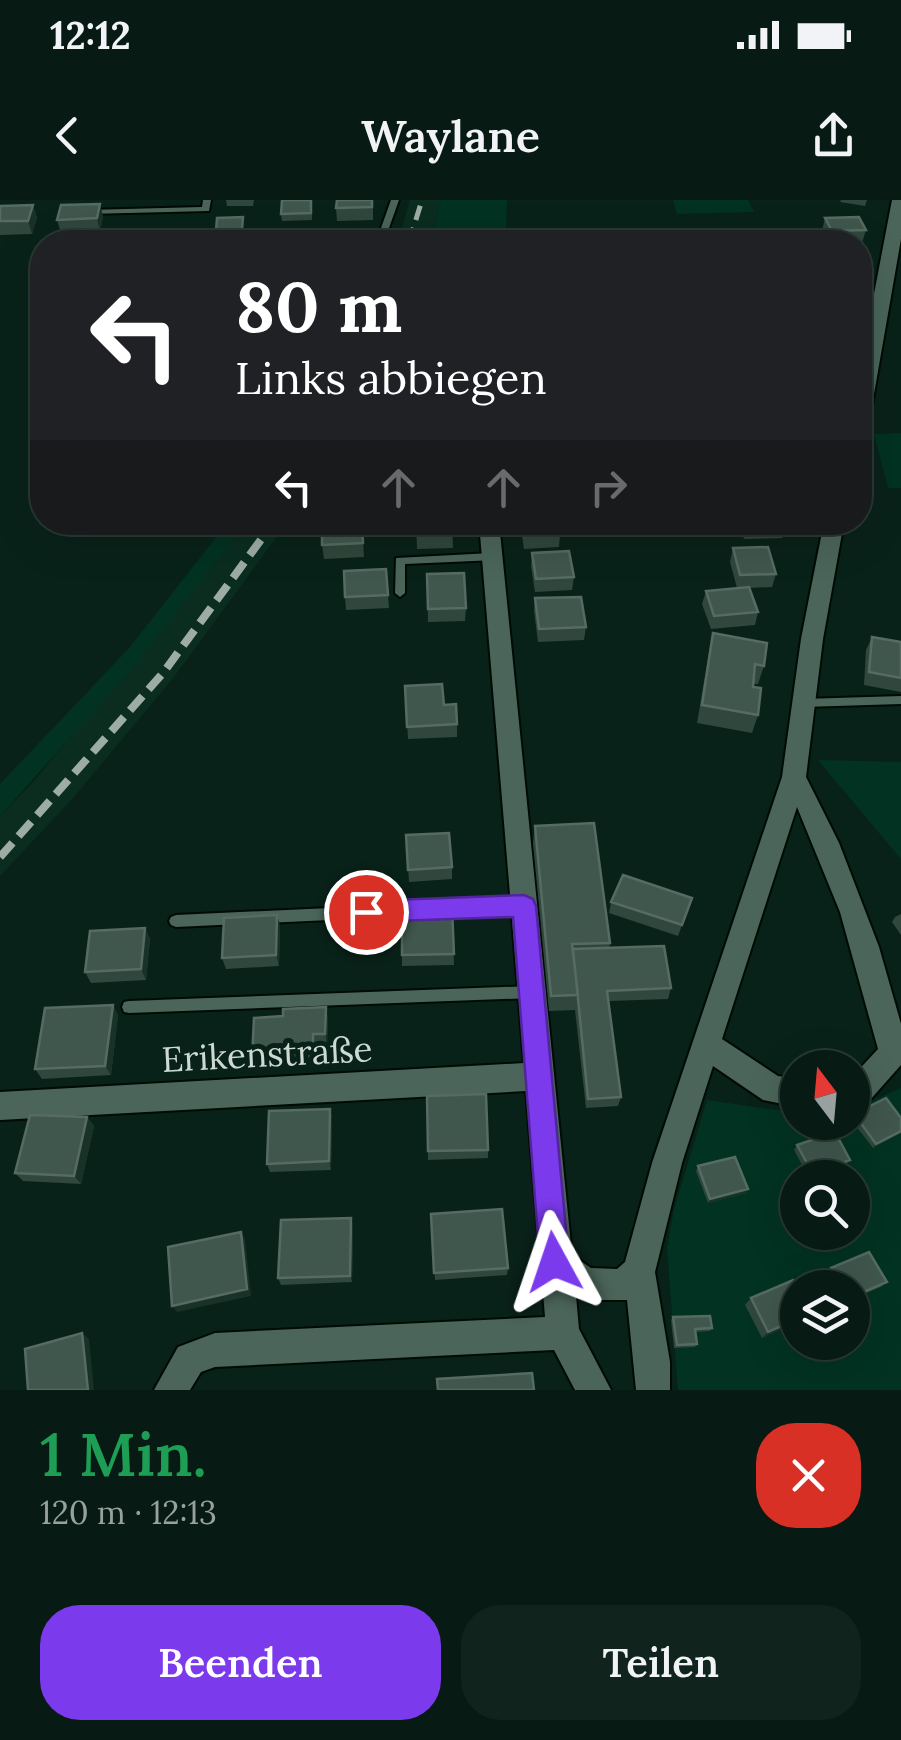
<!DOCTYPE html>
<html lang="de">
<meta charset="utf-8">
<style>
:root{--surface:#071a13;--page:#10231c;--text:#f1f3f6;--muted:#98a1a0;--line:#283833;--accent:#7c3aed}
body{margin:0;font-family:Lora,serif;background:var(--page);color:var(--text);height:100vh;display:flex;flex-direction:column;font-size:38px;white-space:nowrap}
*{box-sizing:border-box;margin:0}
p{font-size:32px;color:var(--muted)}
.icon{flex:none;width:55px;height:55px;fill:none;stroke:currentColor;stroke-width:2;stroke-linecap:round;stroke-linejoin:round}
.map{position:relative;height:1190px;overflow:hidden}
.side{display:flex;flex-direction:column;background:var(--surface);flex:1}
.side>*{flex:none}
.top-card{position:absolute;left:30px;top:30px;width:842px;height:305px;border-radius:40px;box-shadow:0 10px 40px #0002,0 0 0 2px var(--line);background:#202124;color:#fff;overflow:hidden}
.needle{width:65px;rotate:344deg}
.buttons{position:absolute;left:780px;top:850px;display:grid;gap:20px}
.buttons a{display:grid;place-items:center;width:90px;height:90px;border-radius:50%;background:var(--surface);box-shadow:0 10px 40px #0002,0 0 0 2px var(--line);font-size:50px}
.pin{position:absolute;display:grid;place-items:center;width:85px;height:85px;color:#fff;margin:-42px;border:5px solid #fff;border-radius:50%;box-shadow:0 2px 10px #0007}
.me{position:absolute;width:110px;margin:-55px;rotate:355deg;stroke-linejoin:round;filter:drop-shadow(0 0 8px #0008)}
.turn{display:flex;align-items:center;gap:35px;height:210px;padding:0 40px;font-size:45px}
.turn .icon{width:130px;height:130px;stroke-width:2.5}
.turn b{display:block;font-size:70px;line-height:85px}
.lanes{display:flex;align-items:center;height:95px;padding:0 40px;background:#0003;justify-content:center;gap:50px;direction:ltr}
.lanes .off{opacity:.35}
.round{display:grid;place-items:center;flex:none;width:105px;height:105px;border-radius:40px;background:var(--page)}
.overview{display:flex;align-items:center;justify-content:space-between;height:170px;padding:0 40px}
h1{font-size:60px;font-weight:600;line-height:75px;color:#1e9e55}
.action{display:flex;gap:20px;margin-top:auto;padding:20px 40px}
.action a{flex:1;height:115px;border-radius:40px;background:var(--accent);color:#fff;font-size:40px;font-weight:600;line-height:115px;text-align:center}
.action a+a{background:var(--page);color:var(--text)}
.status{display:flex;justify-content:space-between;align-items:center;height:70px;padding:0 50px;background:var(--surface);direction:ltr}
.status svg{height:28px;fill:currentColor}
header{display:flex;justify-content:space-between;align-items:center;height:130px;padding:0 40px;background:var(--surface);font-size:45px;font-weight:600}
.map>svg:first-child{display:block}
.built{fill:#0a2d20}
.green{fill:#023222;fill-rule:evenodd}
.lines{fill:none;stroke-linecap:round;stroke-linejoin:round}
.service-casing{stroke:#000b04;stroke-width:4}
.minor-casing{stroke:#000b04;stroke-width:4}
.service{fill:#4b655a;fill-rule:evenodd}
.minor{fill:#4b655a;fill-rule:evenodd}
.rail-far1{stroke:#9dada6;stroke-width:5;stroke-dasharray:15 8;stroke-linecap:butt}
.rail{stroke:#9dada6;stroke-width:8;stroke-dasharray:19 9;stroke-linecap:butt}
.wall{fill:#2f473c}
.shaded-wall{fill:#193227}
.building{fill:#40574d;stroke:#566b62;stroke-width:2.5}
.route{fill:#7c3aed;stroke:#51269a;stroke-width:2.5}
.labels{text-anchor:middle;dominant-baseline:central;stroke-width:10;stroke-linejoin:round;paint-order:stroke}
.street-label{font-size:35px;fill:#ccdad3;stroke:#092219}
</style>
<div class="status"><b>12:12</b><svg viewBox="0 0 49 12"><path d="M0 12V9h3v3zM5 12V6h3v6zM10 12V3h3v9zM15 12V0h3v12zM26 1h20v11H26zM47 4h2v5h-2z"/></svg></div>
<header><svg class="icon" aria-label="back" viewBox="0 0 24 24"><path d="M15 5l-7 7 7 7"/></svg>Waylane<svg class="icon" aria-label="share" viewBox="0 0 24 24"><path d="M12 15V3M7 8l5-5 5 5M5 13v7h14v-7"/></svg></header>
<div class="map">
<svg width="901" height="1190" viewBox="0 0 901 1190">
<rect width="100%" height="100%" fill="#092219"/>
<path class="built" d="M410,0H441L430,42H398Z
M245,323H287L174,477L73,598L0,676V616L35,580Z"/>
<path class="green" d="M441,0H507L506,30L432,36Z
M673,0H748L754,12L677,14Z
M901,233V288H888L874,234Z
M228,322L245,323L136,464L0,616V584L130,447Z
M818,560L901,562V659Z
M901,888V1190H678L667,1048L674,1009L707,900L797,913L798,922H852L853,909ZM798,978H852V1032H798ZM798,1088H852V1142H798Z"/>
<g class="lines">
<g class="service-casing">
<path id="service" d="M203,0H211L209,11L87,14L83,12L87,10L202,7Z
M391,0H399L384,42H376Z
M492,353L497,357L496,360L405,364V393L400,397L395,393L396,358Z
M901,496V504L803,507L797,503L803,499Z
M524,700L529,702L531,706L529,710L524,712L437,715L432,713L430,709L432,705L437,703Z
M417,704L422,706L424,710L422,714L417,716L176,727L171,725L169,721L171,717L176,715Z
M532,786L537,788L539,792L537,796L532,798L129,813L124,812L122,807L124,802L129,801Z"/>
</g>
<g class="minor-casing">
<path id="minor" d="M892,0H901V39L870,217L860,223V167Z
M479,322H499L572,1055L591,1068L617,1069L625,1062L652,963L782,577L801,439L824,322H844L823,439L806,577L839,643L879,747L901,824V865L870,900L852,905V877L878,849L840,712L797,607L722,839L778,876L798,879V907L763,900L713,866L682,963L655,1072L670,1162V1190H636L627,1100H586L576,1096L579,1129L611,1190H575L554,1150L215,1167L201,1172L190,1190H154L178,1147L215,1133L545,1117L526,891L0,920V892L524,863Z"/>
</g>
<use href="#service" class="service"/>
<use href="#minor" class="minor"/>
<path class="rail-far1" d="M409,42L422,0"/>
<path class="rail" d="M0,657L163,473L274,322"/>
</g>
<path class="wall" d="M226,0H254L253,6H227Z
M312,0V20L282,21L281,14Z
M373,0V20L337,21L336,8Z
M841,0H867L865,6L840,2Z
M100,4L103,17L100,31L61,33L57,20Z
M33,5L37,18L32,34L0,35V6Z
M243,17V37L217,38L216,31Z
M825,18L866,30L862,43L827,42L822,31Z
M362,322L364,357L324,359L322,345Z
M416,322H452L453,348L417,349Z
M520,322H558L560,334L559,347L524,349Z
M740,322H785L786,324L782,338L744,339Z
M733,348L776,374L772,387L749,388L758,412L755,425L711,429L702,404L706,391L737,388L730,362Z
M532,353L574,377L572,390L535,392L531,366Z
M386,369L389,408L346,410L345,397Z
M427,374L466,408L465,421L428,422Z
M535,398L586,427L584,440L538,442L534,411Z
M713,433L764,466L758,484H753L758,515L752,533L697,523L709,452Z
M872,437L901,442V492L864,485L866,450Z
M405,486L444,505L457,524V537L408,539Z
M535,626L610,743L609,748L671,788L668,799L609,801L621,897L618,906L586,908L575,810L549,811L533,643Z
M406,635L452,667V679L409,682Z
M692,698L678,736L609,713L611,702Z
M452,708L454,765L402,766V755Z
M901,714V735L892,722L895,717Z
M277,715L280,726L279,766L226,769L222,758Z
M145,728L150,739L146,780L91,783L85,772Z
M113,805L118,815L111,875L42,879L35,869Z
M328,817L327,844H315V866L256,869L252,859Z
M427,896L488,950V958L428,960Z
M330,909L332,918L331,970L270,972L267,964Z
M854,914L901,918V933L873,948L852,921Z
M87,917L94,926L81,984L23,981L15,973Z
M797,945L850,960L847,964L809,978L794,950Z
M698,966L748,989L746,993L708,1003L696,971Z
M431,1014L508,1068L507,1075L435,1080Z
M353,1025L352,1082L281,1085L278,1078Z
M831,1068L883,1086L852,1099V1088H836L827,1072Z
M798,1089V1122L762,1138L745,1105L751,1098Z
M673,1117L712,1128L710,1131L695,1132L697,1144L695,1147L674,1148L671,1120Z"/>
<path class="shaded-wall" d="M100,4L103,17L100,31L97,18Z
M33,5L37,18L32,34L28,21Z
M277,715L280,726L279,766L276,755Z
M145,728L150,739L146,780L141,769Z
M113,805L118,815L111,875L105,866Z
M326,807L328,817L327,844L325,834Z
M313,834L315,844V866L313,856Z
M330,909L332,918L331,970L329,961Z
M87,917L94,926L81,984L74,976Z
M901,931V933L873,948L876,944Z
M850,960L847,964L810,978L813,974Z
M748,989L746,993L708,1003L710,999Z
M351,1018L353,1025L352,1082L350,1076Z
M241,1032L245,1039L251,1096L177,1112L172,1106Z
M798,1119V1122L762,1138L768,1132Z
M82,1133L89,1139L94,1190H88Z"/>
<path class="building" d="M282,0H311V13L281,14Z
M337,0H372V7L336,8Z
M100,4L97,18L57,20L61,5Z
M33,5L28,21H0V6Z
M243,17L242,30L216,31L217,18Z
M859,17L866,30L832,31L825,18Z
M127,38L126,42H83L84,39Z
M341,38V42H289V40Z
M322,322H362L363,343L322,345Z
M417,322H452L453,334L417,335Z
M522,322H558L560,334L525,336Z
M747,322H785L786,324L748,326Z
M768,347L776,374L740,375L733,348Z
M569,351L574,377L536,379L532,353Z
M386,369L388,395L345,397L344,371Z
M464,373L466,408L428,409L427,374Z
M749,387L758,412L714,416L706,391Z
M581,397L586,427L539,429L535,398Z
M713,433L767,443L764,466L755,464L753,487L761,488L758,515L702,505Z
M872,437L901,442V478L869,472Z
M442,484L444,505L456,504L457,524L407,527L405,486Z
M594,623L610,743L572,744L578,795L551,796L535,626Z
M449,633L452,667L408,670L406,635Z
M623,675L692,698L682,725L611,702Z
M452,708L454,754L402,755V709Z
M277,715L276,755L222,758L224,718Z
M145,728L141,769L85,772L90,731Z
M664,746L671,788L607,791L621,897L588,899L573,749Z
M113,805L105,866L35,869L45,808Z
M326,807L325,834H313V856L252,859L254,818L283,816V809Z
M486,894L488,950L428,951L427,896Z
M886,898L901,918V931L876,944L854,914Z
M330,909L329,961L267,964L269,911Z
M30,915L87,917L74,976L15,973Z
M835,932L850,960L813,974L797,945Z
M735,957L748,989L710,999L698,966Z
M502,1009L508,1068L434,1073L431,1014Z
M351,1018L350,1076L278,1078L281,1020Z
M241,1032L247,1089L172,1106L168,1047Z
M869,1052L887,1082L852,1097V1088H841L831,1068Z
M793,1080L798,1089V1119L768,1132L751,1098Z
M710,1116L712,1128L695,1129L697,1144L677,1145L673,1117Z
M82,1133L88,1190H28L25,1149Z
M532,1173L534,1190H438L437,1179Z"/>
<path class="route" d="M524,695L533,699L536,706L569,1062L565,1073L554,1077L544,1073L540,1062L513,717L366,722L358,719L354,712L358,704L366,701Z"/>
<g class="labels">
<g class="street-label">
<text transform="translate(267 854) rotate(-3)">Erikenstraße</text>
</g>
</g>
</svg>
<div class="buttons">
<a><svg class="needle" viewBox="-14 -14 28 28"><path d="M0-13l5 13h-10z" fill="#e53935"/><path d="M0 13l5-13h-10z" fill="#98a1a0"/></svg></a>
<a><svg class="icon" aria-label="search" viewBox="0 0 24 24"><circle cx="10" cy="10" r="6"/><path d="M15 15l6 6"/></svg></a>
<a><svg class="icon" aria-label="layers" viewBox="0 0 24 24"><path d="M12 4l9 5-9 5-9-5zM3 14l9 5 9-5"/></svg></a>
</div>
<div class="pin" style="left:366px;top:712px;background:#d93025"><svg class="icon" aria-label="arrive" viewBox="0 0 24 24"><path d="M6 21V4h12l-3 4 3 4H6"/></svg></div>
<svg class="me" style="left:554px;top:1062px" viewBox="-20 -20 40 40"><path d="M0-17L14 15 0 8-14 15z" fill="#7c3aed" stroke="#fff" stroke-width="4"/></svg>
<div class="top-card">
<div class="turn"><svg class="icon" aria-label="left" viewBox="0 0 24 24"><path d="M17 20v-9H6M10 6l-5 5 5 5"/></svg><div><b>80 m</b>Links abbiegen</div></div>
<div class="lanes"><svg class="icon" aria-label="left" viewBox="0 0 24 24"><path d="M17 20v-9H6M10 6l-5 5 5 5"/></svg><svg class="icon off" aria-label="ahead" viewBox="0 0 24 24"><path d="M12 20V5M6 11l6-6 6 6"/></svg><svg class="icon off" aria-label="ahead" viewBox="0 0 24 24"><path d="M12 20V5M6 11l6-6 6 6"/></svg><svg class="icon off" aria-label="right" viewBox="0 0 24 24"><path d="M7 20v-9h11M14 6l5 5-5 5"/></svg></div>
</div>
</div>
<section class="side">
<div class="overview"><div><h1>1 Min.</h1><p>120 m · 12:13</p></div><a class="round" style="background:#d93025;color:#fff"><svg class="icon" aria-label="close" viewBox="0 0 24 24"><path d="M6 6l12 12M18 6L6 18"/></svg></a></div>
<div class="action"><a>Beenden</a><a>Teilen</a></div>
</section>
